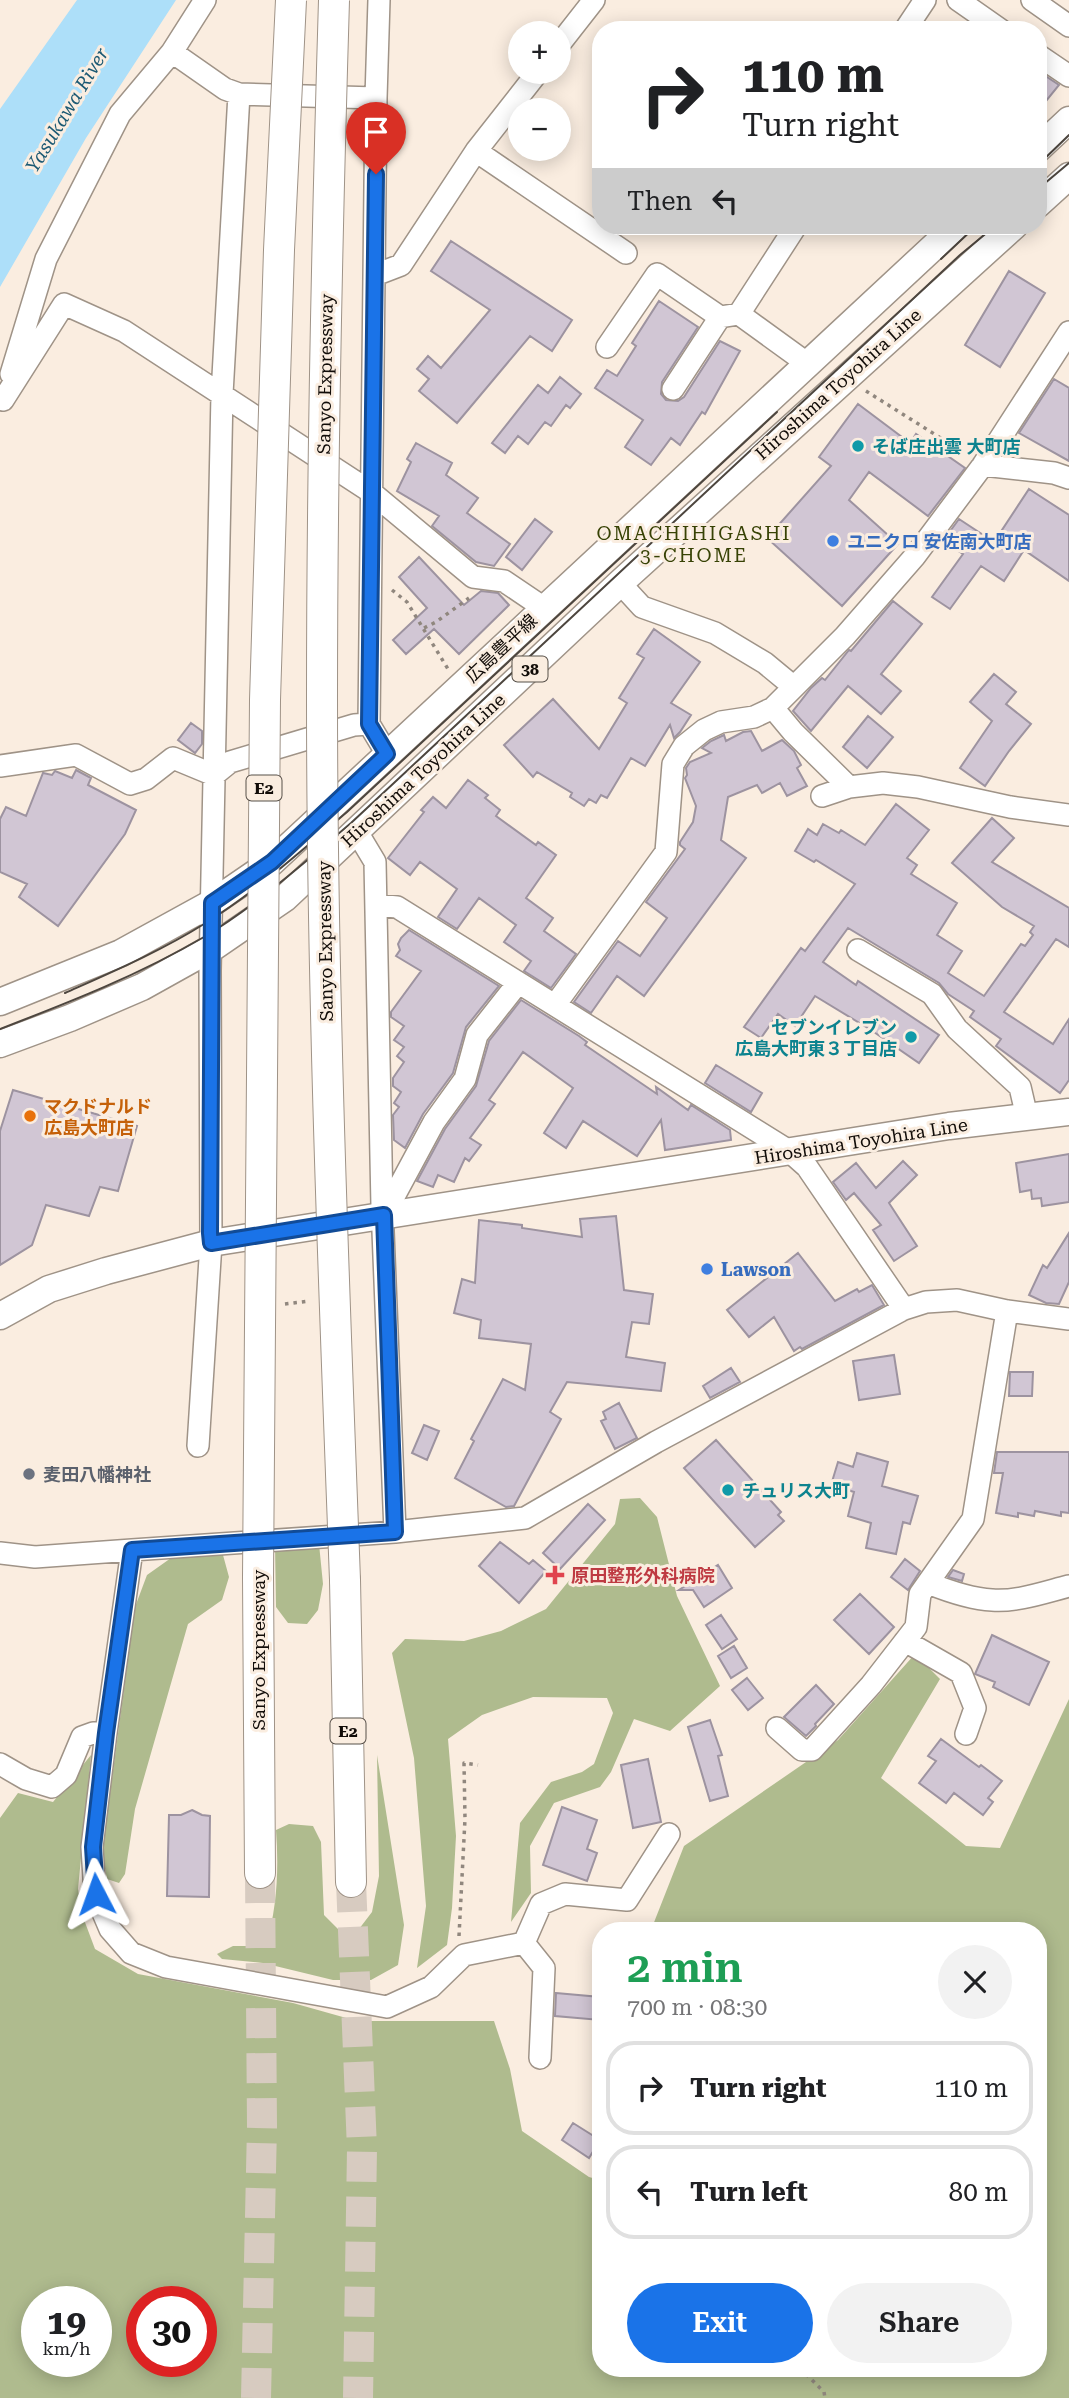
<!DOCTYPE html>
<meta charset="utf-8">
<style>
:root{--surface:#fff;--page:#f2f2f2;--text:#202124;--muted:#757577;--line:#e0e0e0;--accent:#1a73e8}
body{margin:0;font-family:"Roboto Serif","Noto Sans JP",serif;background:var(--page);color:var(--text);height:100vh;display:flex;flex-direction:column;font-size:26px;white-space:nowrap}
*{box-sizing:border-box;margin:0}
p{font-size:23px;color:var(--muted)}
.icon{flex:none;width:38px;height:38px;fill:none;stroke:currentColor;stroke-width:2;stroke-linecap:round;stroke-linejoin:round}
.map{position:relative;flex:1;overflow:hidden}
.details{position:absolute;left:592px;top:1922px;width:455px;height:455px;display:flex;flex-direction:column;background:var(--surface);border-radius:28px;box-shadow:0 4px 18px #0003}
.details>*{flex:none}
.guide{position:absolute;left:592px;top:21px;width:455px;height:214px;border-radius:28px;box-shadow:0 4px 18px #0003;background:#fff;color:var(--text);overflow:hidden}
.controls{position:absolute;left:508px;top:21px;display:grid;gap:14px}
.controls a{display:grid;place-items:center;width:63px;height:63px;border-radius:50%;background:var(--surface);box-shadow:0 4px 18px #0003;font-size:35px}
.speed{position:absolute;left:21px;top:2286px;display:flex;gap:14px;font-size:35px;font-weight:700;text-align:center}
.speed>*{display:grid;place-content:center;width:91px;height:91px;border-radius:50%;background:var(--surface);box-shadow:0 4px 18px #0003;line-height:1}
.speed small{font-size:18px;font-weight:400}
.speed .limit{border:10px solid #d22;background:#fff;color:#111}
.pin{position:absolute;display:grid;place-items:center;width:60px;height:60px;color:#fff;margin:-72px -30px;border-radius:50% 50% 50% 0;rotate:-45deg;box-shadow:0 0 7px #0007}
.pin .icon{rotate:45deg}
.me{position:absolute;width:77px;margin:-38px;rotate:356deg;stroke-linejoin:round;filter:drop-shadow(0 0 5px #0008)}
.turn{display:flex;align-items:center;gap:24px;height:147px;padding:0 35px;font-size:32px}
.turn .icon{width:91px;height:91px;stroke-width:2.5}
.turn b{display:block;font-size:49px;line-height:60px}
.then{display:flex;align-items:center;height:66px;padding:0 35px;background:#0003;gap:14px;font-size:26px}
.round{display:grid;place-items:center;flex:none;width:74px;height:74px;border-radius:37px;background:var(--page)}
.head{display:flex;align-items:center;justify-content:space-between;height:119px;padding:0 35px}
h1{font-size:42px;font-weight:600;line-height:52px;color:#1e9e55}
.action{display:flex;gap:14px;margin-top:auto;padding:14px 35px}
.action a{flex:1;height:80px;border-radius:42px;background:var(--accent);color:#fff;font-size:28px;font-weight:600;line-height:80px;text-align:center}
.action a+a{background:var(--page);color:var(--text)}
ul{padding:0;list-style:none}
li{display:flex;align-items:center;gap:21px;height:94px;margin:0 14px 10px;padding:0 21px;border:4px solid var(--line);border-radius:28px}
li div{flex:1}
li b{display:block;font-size:26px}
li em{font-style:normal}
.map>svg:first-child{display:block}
.forest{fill:#afbb8e;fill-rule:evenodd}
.water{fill:#addff9}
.building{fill:#d1c6d4;stroke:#9d93a0;stroke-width:2}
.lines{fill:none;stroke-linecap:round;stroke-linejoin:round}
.highway-tunnel{stroke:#d7cbc0;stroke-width:30;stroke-dasharray:30 15;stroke-linecap:butt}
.minor-casing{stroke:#9f9387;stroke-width:24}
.major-casing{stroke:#9f9387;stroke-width:29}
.highway-casing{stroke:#9f9387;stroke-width:32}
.path{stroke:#90877e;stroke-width:3.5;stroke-dasharray:3.5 5;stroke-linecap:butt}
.minor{stroke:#fff;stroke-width:21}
.major{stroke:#fff;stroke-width:26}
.highway{stroke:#fff;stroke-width:30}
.tram{stroke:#4d463f;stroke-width:2}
.highway-bridge-casing{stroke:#9f9387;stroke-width:32;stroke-linecap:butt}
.highway-bridge{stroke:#fff;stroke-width:30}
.route-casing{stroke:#114b97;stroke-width:18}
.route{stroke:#1a73e8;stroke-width:12}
.culture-dot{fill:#0f9aa8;stroke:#faede0;stroke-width:2.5}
.shop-dot{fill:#3f7fe0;stroke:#faede0;stroke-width:2.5}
.food-dot{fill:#e8710a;stroke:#faede0;stroke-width:2.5}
.worship-dot{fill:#6b7280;stroke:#faede0;stroke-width:2.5}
.health-dot{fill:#e0444e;stroke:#faede0;stroke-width:2.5}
.labels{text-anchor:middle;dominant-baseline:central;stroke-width:6;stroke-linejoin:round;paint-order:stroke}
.shield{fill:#faede0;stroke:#575049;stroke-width:2}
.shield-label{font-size:16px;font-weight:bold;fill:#110c08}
.street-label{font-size:18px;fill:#110c08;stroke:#faede0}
.culture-label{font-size:18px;font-weight:bold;fill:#0d838f;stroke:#faede0;text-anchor:start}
.shop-label{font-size:18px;font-weight:bold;fill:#366cbe;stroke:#faede0;text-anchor:start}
.food-label{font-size:18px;font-weight:bold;fill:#c56008;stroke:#faede0;text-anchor:start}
.worship-label{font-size:18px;font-weight:bold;fill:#5b616d;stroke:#faede0;text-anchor:start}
.health-label{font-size:18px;font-weight:bold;fill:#be3a42;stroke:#faede0;text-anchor:start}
.water-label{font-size:19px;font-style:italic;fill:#1b5973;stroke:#faede0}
.neighbourhood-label{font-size:19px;letter-spacing:2px;fill:#374205;stroke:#faede0}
</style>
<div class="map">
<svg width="1069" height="2398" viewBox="0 0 1069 2398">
<rect width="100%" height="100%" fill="#faede0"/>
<path class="forest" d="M640,1498L657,1517L677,1596L720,1686L670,1731L634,1719L611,1772L600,1787L554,1803L530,1846L531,1893L511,1922L520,1823L551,1782L582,1772L594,1764L613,1713L607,1698L533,1697L482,1715L448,1739L456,1836L452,1908L447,1945L417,1968L426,1906L414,1758L392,1653L405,1639L464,1641L501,1631L546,1609L615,1524L620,1499Z
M319,1544L323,1584L318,1610L307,1624L288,1623L276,1607L275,1545Z
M223,1555L229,1577L222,1600L188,1624L135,1809L125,1874L119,1883L107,1879L102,1853L135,1607L147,1575L171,1558Z
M915,1654L940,1679L881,1778L966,1846L1000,1848L1069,1699V2398H0V1818L18,1793L53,1802L91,1755L78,1889L83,1917L95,1949L138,1974L293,2003L357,2021H494L510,2069L522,2131L589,2177L600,2180V2368H1038V1930H651L684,1846L838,1740ZM37,2301H96V2361H37ZM142,2301H201V2361H142Z
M377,1755L404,1925L398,1965L371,1980H333L263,1963L222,1959L217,1954L233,1946H266C277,1908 279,1870 276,1830L289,1824L313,1826L321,1842L324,1915L338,1929H359L372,1912L379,1876Z"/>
<path class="water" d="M77,0H176L86,138L0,287V109Z"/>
<path class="building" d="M1038,71L1059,85L1038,111Z
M451,241L572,320L552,351L530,336L457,423L419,391L429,379L417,369L428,356L441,368L490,310L431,271Z
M1009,271L1045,293L1000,367L965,345Z
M659,301L698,327L662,382L661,394L666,400L678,401L684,397L720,341L740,351L705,414L702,412L680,445L671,438L651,465L625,447L643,420L595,388L607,370L617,376L636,346L632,343Z
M560,377L581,394L570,408L566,405L551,426L545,422L528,444L518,436L505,453L492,443L538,385L548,393Z
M1054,379L1069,388V461L1019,433Z
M858,404L910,443L916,434L965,468L928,516L869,472L849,500L898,544L842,606L767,538L831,466L819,457Z
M416,443L452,463L446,475L478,498L467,513L510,544L494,566L476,562L432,526L439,516L397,491L411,462L407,459Z
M1029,489L1069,515V581L1024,550L1004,581L981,566L950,609L932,597L963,554L943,541L959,519L994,542Z
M535,519L552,532L522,570L506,557Z
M419,557L464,605L481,591L498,593L509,605L459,654L434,629L406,654L393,640L427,608L399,577Z
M893,601L922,624L881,674L901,691L881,714L848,686L811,731L793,711L811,688L822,678L825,680L849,650L851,651Z
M654,629L700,662L671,703L691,715L680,732L674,738L670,725L645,766L631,758L607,798L601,795L596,803L589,799L584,806L570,797L572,793L537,772L533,777L504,745L553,699L599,749L627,703L619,698L644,658L637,654Z
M994,674L1016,692L1006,704L1031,724L1009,751L985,786L960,768L992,721L970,702Z
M868,716L893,737L867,768L843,747Z
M191,723L202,731V744L195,753L178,740Z
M751,731L762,751L782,740L794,751L801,765L797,768L807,786L787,796L780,783L762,793L757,785L728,797L721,840L746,858L644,996L617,976L591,1013L574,1002L618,941L640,956L667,918L646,902L685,849L680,845V842L693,822L696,806L685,778L687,775L686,768L690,762L711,753L702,748L711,741L724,735L726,741L743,732Z
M76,770L91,778L88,785L136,810L125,834L58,926L19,897L27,884L0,872V819L6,807L26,816L43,773L52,775L55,771L72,778Z
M468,780L488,795L485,798L500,810L496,816L536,845L538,842L556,855L526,898L553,918L544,931L576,954L551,988L524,971L531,961L504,942L516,925L479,898L457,929L438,917L457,889L420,862L410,875L388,858L424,812L421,810L433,797L446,808Z
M896,804L929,830L907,858L917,865L911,874L957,903L937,935L962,951L948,973L984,996L1021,944L1025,946L1033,935L1030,932L1034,926L1002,907L952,863L992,818L1014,838L992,862L1069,908V947L1056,939L1004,1012L1053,1044L1069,1019V1080L1060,1093L996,1046L1001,1039L970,1017L974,1011L948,994L939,983L848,928L823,962L856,985L858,981L939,1035L919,1063L871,1030L815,996L795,1026L778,1014L761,1038L744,1027L801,948L805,951L855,884L816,860L814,862L795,851L808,829L817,835L823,824L839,833L841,830L865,845Z
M409,930L499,986L466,1027L453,1073L423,1114L405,1148L394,1140L393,1115L399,1107L394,1103L401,1092L393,1086V1078L404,1062L397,1056L404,1047L394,1040L404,1026L391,1017V1012L421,971L396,956L400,950L398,944L401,938Z
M521,1000L579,1036L587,1042L585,1045L657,1094L656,1087L688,1110L691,1105L730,1130L731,1140L665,1150L661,1120L637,1156L583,1121L566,1148L544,1133L573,1088L523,1052L489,1100L495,1104L470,1138L481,1145L469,1161L465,1158L454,1182L438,1175L433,1187L417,1181L445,1129L476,1086L489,1041Z
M716,1065L762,1093L751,1112L705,1083Z
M13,1090L137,1126L118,1191L100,1187L89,1216L46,1205L32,1245L0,1265V1131Z
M1069,1154V1202L1042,1206L1041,1198L1032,1199L1031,1190L1020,1192L1016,1163Z
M903,1161L917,1175L889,1203L917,1246L894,1261L873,1230L881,1225L854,1193L846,1200L833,1182L856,1163L876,1188Z
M616,1216L624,1290L653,1294L649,1324L632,1322L626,1357L665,1363L661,1391L567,1382L550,1412L561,1419L514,1506L506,1507L455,1478L474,1441L471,1439L503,1379L525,1390L531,1344L479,1338L481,1320L454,1313L462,1279L475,1283L479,1220L522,1225V1228L582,1237L580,1219Z
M1069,1233V1282L1059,1304L1046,1303L1029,1295L1043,1265L1047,1268Z
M798,1253L835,1301L857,1289L859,1292L872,1285L884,1305L802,1349L800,1347L794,1351L774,1317L749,1337L727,1310Z
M894,1355L900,1394L859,1400L853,1361Z
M731,1368L740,1382L710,1398L703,1386Z
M1010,1372H1033L1032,1396H1009Z
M619,1403L637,1438L615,1449L601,1421L606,1419L603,1412Z
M424,1425L439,1431L427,1460L412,1453Z
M716,1440L781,1512L778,1515L784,1521L755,1547L684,1468Z
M997,1452H1069V1513L1061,1512V1516L1035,1511L1034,1516L1018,1513V1517L996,1513L1003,1473H994Z
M857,1453L888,1462L882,1486L918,1496L910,1524L903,1522L896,1554L866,1548L871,1523L848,1516L854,1492L831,1485L838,1462L853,1467Z
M588,1504L605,1520L560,1569L543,1553Z
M500,1542L529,1564L533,1560L546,1571L519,1603L479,1566Z
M905,1559L920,1571L908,1590L891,1577Z
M718,1565L732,1588L704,1607L693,1590H679Z
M953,1570L964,1574L962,1581L948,1577Z
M860,1594L894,1627L869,1654L834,1620Z
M721,1615L737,1639L722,1649L706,1625Z
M992,1635L1049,1662L1029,1705L993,1687L995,1682L975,1674Z
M734,1646L747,1668L731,1678L718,1656Z
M747,1678L763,1698L748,1710L732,1690Z
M816,1685L834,1704L815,1724L816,1726L806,1736L784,1717Z
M710,1720L722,1755L718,1756L728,1796L710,1801L688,1727Z
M941,1739L979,1767L981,1765L1002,1781L988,1798L993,1802L983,1815L954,1793L946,1803L919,1783L936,1761L928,1756Z
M648,1759L661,1822L633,1828L621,1765Z
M562,1807L597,1820L587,1849L597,1853L587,1881L543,1865Z
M192,1810L202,1815L210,1816L209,1897L167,1896L169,1815H181Z
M556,1993L600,1997V2020L555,2016Z
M573,2123L600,2140L589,2158L562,2140Z"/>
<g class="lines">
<path class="highway-tunnel" d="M351,1882L362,2149L358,2398
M256,2398L262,2126L260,1873"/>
<g class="minor-casing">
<path id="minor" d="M379,0L376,98L369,724L387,754
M958,0L1001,30
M1032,0L1069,26
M905,30L925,0
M558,46L594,0
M172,52L225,89L239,94L376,98
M1038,55L1069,76
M476,151L626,253
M375,275L401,265L476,151L538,72
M739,314L796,226
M607,347L657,274L720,317L739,314L808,364
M11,374L46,259L120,114L172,52L205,0
M673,389L720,317
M3,400L64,304L124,331L371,492L473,577L504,581L544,608
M983,465L1054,473L1069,478
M620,583L642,607L715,633L765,663L794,687
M773,708L793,732L849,787
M0,766L76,755L130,784L146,779L173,758L214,775
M214,775L230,762L354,725L369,724
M822,796L849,787L883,783L918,787L1010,807L1069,815
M357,832L375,862L382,1206L395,1532
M376,905L397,907L789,1151L807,1167L904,1309
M858,950L932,994L957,1029L1020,1087L1027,1117
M555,1005L666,852L673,764L684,746L704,730L721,722L754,717L773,708L845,636L915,556L983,465L1069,332
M384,1215L434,1122L465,1079L477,1035L518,983
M198,1446L211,1243L210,971L222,394L239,94
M132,1550L106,1733L92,1847L95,1894L110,1929L131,1953L166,1967L387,2007L431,1987L464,1955L524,1943
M0,1553L35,1557L132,1550L395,1532L525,1518L656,1442L904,1309L926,1302L957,1300L1007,1311L1069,1319
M928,1583C948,1591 970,1599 992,1600C1017,1602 1045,1592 1069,1586
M905,1641L961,1673L975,1708L966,1734
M777,1728L802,1750H812L871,1685L916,1627L920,1594L973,1519L1007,1311
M0,1764L26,1779L52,1787L66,1775L82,1737L93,1733H106
M524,1943L541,1904L565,1894L627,1900L669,1834
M524,1943L544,1968L540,2058"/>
</g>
<g class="major-casing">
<path id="major" d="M1038,149L1069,120
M1038,204L1069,176
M0,1002L121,953L212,903L272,862L956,226
M0,1044L70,1018L142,987L212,948L285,898L620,583L1014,226
M0,1316L49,1289L106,1271L211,1243L949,1126L1069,1112"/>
</g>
<g class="highway-casing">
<path id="highway" d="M258,1577L260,1873
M345,1580L351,1882"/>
</g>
<path class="path" d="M866,391L966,454
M392,590L407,602L448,669
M424,628L436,622L469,598
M285,1304L309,1301
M459,1936L465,1819L464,1763L478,1765
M800,2368L824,2392L825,2398"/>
<use href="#minor" class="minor"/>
<use href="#major" class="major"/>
<use href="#highway" class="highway"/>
<path class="tram" d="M1038,165L1069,135
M1038,189L1069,163
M941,259L976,226
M65,993C112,972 161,951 204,924C256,892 301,851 347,812L777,412
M0,1029C70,1002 139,975 204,937C257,905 304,863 351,823L960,255L995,226"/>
<g class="highway-bridge-casing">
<path id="highway-bridge" d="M334,0C327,233 322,466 322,699C322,993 334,1287 345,1580
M258,1577L265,700L279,250L291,0"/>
</g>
<use href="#highway-bridge" class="highway-bridge"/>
</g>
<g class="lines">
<g class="route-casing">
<path id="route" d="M96,1894L93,1847L106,1733L132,1550L395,1532L384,1215L211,1243L210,1233L212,903L272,862L387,754L369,724L376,174"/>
</g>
<use href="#route" class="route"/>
</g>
<g class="culture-dot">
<circle cx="858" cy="446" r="7"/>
<circle cx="911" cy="1037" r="7"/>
<circle cx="728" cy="1490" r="7"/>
</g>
<g class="shop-dot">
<circle cx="833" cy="541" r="7"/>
<circle cx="707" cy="1269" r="7"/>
</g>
<circle class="food-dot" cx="30" cy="1116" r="7"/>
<circle class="worship-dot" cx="29" cy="1474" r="7"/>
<path class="health-dot" d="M551.5 1564.5h7v7h7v7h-7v7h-7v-7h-7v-7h7z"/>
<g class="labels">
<g class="shield">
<rect x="512.5" y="656.5" width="35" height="25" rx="5"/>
<rect x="246.5" y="775.5" width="35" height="25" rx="5"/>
<rect x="330.5" y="1718.5" width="35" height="25" rx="5"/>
</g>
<g class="shield-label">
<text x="530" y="669">38</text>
<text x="264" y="788">E2</text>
<text x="348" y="1731">E2</text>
</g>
<g class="street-label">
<text transform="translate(325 374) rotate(-89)">Sanyo Expressway</text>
<text transform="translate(838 384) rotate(-42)">Hiroshima Toyohira Line</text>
<text transform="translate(501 648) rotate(-43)">広島豊平線</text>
<text transform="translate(423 770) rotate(-43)">Hiroshima Toyohira Line</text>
<text transform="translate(325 941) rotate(-91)">Sanyo Expressway</text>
<text transform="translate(861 1141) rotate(-9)">Hiroshima Toyohira Line</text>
<text transform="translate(258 1650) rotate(-90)">Sanyo Expressway</text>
</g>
<g class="culture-label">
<text x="872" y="446">そば庄出雲 大町店</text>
<text x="897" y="1027" text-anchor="end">セブンイレブン<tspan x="897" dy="21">広島大町東３丁目店</tspan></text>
<text x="742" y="1490">チュリス大町</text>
</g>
<g class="shop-label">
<text x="847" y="541">ユニクロ 安佐南大町店</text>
<text x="721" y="1269">Lawson</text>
</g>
<g class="food-label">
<text x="44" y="1106">マクドナルド<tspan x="44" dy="21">広島大町店</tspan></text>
</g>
<g class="worship-label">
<text x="43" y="1474">麦田八幡神社</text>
</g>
<g class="health-label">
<text x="571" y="1575">原田整形外科病院</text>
</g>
<g class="water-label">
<text transform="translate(67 110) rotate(-59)">Yasukawa River</text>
</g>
<g class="neighbourhood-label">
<text x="694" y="533">OMACHIHIGASHI<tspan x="694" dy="22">3-CHOME</tspan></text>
</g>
</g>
</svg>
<div class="controls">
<a>+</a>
<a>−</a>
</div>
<div class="speed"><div>19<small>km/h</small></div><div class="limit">30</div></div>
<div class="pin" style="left:376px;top:174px;background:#d93025"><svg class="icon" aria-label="arrive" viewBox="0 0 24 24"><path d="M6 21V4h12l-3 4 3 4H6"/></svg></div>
<svg class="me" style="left:96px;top:1894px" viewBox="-20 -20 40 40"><path d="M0-17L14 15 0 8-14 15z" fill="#1a73e8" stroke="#fff" stroke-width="4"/></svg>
<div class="guide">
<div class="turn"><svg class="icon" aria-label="right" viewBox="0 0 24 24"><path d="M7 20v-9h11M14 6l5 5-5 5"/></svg><div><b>110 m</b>Turn right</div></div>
<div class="then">Then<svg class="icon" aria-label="left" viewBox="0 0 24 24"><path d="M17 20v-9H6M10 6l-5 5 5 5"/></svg></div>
</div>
<section class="details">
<div class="head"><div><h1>2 min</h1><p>700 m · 08:30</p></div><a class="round"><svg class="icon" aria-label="close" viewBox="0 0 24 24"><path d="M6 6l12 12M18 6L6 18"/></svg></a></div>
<ul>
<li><svg class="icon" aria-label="right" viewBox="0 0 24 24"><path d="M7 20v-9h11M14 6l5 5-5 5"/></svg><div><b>Turn right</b></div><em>110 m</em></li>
<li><svg class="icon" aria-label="left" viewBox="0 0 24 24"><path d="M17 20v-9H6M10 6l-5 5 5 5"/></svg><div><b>Turn left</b></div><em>80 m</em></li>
</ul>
<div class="action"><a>Exit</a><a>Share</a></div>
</section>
</div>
